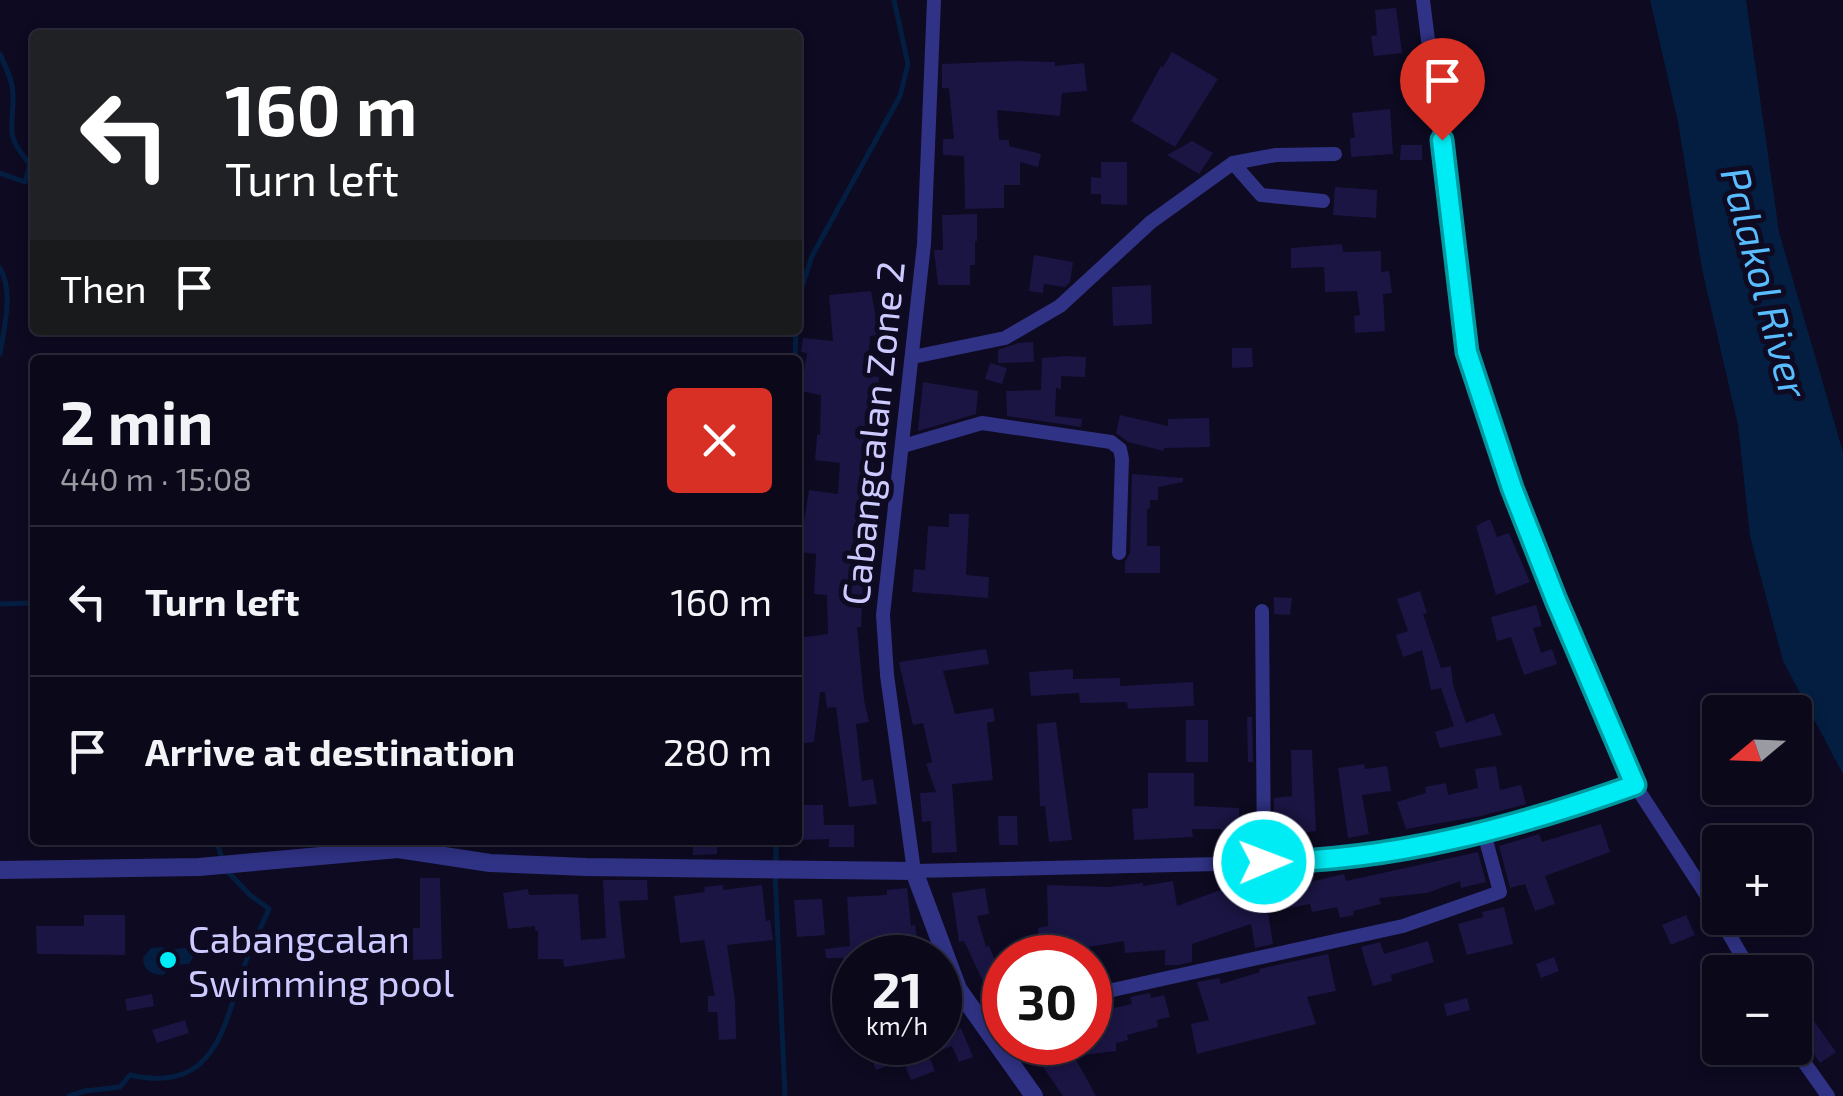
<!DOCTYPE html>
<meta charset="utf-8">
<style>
:root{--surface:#0a0819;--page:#131122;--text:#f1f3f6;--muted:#999aa2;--line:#2a2938}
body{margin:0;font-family:"Exo 2",sans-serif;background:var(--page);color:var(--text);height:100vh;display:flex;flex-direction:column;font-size:38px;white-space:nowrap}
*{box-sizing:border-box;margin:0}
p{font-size:32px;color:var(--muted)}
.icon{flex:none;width:55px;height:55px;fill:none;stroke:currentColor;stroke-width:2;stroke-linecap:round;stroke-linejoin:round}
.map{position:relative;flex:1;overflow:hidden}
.panel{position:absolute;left:30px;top:355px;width:772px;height:490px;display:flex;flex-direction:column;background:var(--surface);border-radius:10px;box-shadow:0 5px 15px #0003,0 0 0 2px var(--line)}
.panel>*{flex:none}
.hud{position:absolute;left:30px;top:30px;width:772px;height:305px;border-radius:10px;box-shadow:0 5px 15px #0003,0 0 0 2px var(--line);background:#202124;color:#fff;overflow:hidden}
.needle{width:65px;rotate:251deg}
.tools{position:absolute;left:1702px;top:695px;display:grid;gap:20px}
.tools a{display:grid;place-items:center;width:110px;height:110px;border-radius:10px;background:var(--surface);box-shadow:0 5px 15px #0003,0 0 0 2px var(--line);font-size:50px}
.speed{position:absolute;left:832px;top:935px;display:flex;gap:20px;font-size:50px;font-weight:700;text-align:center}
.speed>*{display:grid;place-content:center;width:130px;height:130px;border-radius:50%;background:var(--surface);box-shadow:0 5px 15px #0003,0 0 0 2px var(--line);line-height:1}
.speed small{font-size:25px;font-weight:400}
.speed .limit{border:15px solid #d22;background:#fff;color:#111}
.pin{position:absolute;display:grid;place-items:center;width:85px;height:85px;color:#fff;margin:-102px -42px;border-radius:50% 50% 50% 0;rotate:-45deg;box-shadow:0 0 10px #0007}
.pin .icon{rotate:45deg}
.me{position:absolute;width:110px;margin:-55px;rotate:89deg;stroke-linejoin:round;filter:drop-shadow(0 0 8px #0008)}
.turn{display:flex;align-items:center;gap:35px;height:210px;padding:0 30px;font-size:45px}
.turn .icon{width:130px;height:130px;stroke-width:2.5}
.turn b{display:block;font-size:70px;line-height:85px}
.then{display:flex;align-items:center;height:95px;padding:0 30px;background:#0003;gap:20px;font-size:38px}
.round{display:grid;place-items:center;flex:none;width:105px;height:105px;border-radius:10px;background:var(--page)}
.head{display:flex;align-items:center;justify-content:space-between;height:170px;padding:0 30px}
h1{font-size:60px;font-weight:700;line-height:75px}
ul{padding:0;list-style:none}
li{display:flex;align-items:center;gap:30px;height:150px;padding:0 30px;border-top:2px solid var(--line)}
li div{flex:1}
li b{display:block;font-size:38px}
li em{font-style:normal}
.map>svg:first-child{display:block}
.water{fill:#041e41}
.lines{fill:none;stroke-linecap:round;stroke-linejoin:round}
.stream{stroke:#041e41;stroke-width:5}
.building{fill:#1b1544}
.minor{stroke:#303285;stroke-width:14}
.tertiary{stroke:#303285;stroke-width:18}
.route-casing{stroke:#00999f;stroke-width:25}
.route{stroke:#00ecf5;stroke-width:18}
.poi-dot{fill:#00ecf5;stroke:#0d0a21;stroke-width:4}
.labels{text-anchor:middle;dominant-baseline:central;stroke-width:10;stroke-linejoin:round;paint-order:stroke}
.street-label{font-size:38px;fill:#cdcaff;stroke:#0d0a21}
.poi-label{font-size:38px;fill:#cdcaff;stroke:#0d0a21;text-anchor:start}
.water-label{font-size:40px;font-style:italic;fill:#58bcff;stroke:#0d0a21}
</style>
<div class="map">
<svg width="1843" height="1096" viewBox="0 0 1843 1096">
<rect width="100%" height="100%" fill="#0d0a21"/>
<path class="water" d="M1650,0H1746L1779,232L1843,452V774L1783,661L1750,536L1738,425L1702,269L1678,122Z
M162,947L170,950L190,947L194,956L189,964L174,965L163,975C152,975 143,970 143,958L151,948Z"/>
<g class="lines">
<path class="stream" d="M0,54C5,66 13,81 13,94C14,130 3,133 30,164L25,182L0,173
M0,268C14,293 4,327 0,354
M798,299L812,256L900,96L908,64L894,0
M795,360L796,330
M0,604L35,603
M216,840L223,861
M776,840V860
M775,873L785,1096
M69,1096L85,1091L120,1087L130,1075C214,1094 223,1030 244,967C250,947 261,928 269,909L250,895L227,871"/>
</g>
<path class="building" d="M1396,8L1402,53L1374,56L1371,36L1377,35L1375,10Z
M1172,52L1218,79L1175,147L1131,121L1161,66L1163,67Z
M1016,61L1055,62V66L1084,63L1087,91L1062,93L1060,116L997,110L999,140H1009V146L1041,154L1038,167L1020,162V185H1004V208L965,209L964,156L943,155V139H954L949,88H942V64Z
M1390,109L1393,154L1351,157L1350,138H1355L1352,113Z
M1192,141L1213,153L1199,174L1167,155Z
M1401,145H1422V160H1400Z
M1101,162H1127V205L1101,204V194H1091V177L1101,178Z
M1335,187L1377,190L1376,218L1333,215Z
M977,214V241H975V265H970V285H938L934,250H943L942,215Z
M1342,244L1343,252L1381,251V272L1389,271L1392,293L1383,294L1385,331L1355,333L1354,316L1360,315L1357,291L1325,292L1324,267L1291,268V248Z
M1034,255L1073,262L1070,282L1065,287L1044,284L1043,293L1029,291Z
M1151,285L1152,324L1113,326L1112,287Z
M871,291L879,335L870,336L867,375L879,377L875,407H885V435H875L870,504L876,505L872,529H876L872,556L864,555L861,627H857L864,700L869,722L856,724L862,781L873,779L877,804L849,807L836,707L827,708L825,692H820L814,742L798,744V638L828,634L827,595L814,594L816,554L800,552L802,536L809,490L838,494L840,463L815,460L817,435H820L821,395L801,391L807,353L801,352L803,338L833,341L829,295Z
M1033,342L1034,362L998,363V350L1018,343Z
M1232,348H1252L1253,367L1232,368Z
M1067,356L1086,357L1085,377L1061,376V389L1056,388L1055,416L1082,419L1081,427L1007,416L1006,391L1041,390L1042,358Z
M990,363L1007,368L1002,384L985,379Z
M923,382L978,391L976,414L918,431Z
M1120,415L1168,426V419L1209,418L1210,447L1164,448V451L1128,442L1116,433Z
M1132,474L1183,478V482L1158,487V500H1150V508L1147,509V546H1160V573H1125V562L1130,553Z
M949,514H969L966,575L989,577L988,598L912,592L914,569L925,570L928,526L949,527Z
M1490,519L1497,537L1509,533L1530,582L1496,595L1476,526Z
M1420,591L1427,613L1423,614L1441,668L1451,666L1453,685L1466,723L1494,713L1502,735L1440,748L1435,732L1454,726L1441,688L1431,690L1422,650L1403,657L1396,635L1408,631L1397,599Z
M1274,597L1292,598L1290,615L1274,614Z
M1536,605L1542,626L1533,628L1541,653L1552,649L1557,664L1524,675L1511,637L1497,641L1491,617Z
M986,649L989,664L943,671L955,714L993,708L995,721L987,723L993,780L952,784L957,852L932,853L931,821L922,822L920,793L936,792L926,764L932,762L923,723L913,725L899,662Z
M1073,669V679L1120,678V686L1193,682L1194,706L1128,709L1127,702L1080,703L1079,693L1031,696L1029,672Z
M1247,717H1252L1253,762H1248Z
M1186,720H1208V762H1186Z
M1056,722L1072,840L1049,842L1045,806H1040L1037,724Z
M1291,750H1312L1316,831L1274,836V798L1292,796Z
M1364,764L1365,769L1387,766L1391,791L1362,795L1369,834L1348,838L1338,768Z
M1496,766L1500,790L1521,785L1526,804L1481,816L1406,829L1397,802L1426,793L1425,787L1446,783L1448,795L1478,788L1475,769Z
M1148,773H1194V806L1239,808L1240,841L1221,842V829H1192L1193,837L1134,840L1132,809L1148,808Z
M798,805H823L824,825H854V847H829V839L798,840Z
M998,816H1017L1018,845H999Z
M1601,824L1610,852L1545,876L1555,904L1535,911L1525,884L1510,888L1499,846L1539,834L1542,842Z
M693,840H717V854L693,855Z
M1478,852L1486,882L1461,888L1460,881L1427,893L1379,898L1381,904L1353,911L1354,915L1340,918L1337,907L1312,912L1310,904L1268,912L1273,944L1255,948L1251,924L1192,944V962L1178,965H1165V950L1125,953L1124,941L1058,952L1059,958H1022L1017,941L1039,935L1038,928L1048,926L1047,885L1108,887L1143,883V886L1173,881L1177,906L1253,878L1255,884L1290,877L1292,886L1344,874L1346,881Z
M420,878H440L442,959L413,960V928H420Z
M603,880H647L648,900L619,901L625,958L564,967L563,959H538V931H535V926L508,929L503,893L528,889L529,895L578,894L581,940L606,938Z
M723,885V890L762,885L766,921L770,920L773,940L727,945L735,1001L736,1039L719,1040L717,1012H708V996H715L704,940L680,943L674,896L705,892L704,887Z
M907,888L911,926L915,925L920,958H855V987L847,988L843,958H826L825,949L850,946L847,897L887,895V890Z
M985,888L989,914L977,916L986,947L989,946L995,960L1005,955V1011L992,1016L981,995L988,992L964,941L959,942L952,893Z
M822,899L825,935L797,937L794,900Z
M1504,907L1513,944L1467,955L1458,924L1483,917L1482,912Z
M84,915H125V955L37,954L36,926H84Z
M1686,915L1695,935L1671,945L1662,925Z
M1428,941L1434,962L1391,975L1392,981L1373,986L1361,947L1380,942L1384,954Z
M1328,954L1336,991L1307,997L1316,1024L1197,1054L1191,1024L1209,1020L1197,982L1219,978L1221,984L1260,972L1259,969Z
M1554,957L1559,971L1541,978L1536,964Z
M940,986L957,1030L961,1028L973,1057L959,1062L952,1046L929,1055L935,1071L911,1080L903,1060L876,1070L872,1059L915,1042H940Z
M1150,993L1151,998L1164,995L1170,1017L1157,1020L1158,1027L1127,1035L1128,1040L1116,1043V1051L1074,1056L1096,1096H1063L1026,1042H1090V1013L1132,1004L1130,997Z
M152,994L154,1006L127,1011L125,999Z
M1467,998L1470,1010L1447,1016L1444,1004Z
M1808,1013L1836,1052L1820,1063L1803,1038L1800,1040L1795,1034V1023Z
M185,1020L189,1033L157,1043L152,1030Z"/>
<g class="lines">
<path class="minor" d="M934,0L924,244L883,615L887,675L914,871L1310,862L1408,851L1484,833L1635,785
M1423,0L1467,353L1513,488L1556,601L1635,785L1707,896L1751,972
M1233,163L1276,155L1335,154
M913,357L1005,338L1060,306L1151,222L1233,163L1261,195L1323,201
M903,446L982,423L1111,442L1120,449L1122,459L1119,553
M1262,611L1264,862
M1090,995L1403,926L1500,892L1484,833
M987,1030L1005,1022
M1794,1048L1828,1096"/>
<path class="tertiary" d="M0,870L199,867L398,849L490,863L586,867L914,871L958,989L1034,1096"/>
</g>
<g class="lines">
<g class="route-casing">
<path id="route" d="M1264,862C1392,861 1514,828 1635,785L1556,600L1512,488L1467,352L1442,140"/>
</g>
<use href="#route" class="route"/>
</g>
<circle class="poi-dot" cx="168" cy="960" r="10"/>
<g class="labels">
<g class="street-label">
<text transform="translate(872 433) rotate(-84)">Cabangcalan Zone 2</text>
</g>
<g class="poi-label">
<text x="188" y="938">Cabangcalan<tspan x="188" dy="44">Swimming pool</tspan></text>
</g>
<g class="water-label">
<text transform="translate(1766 282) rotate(75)">Palakol River</text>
</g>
</g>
</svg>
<div class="tools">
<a><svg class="needle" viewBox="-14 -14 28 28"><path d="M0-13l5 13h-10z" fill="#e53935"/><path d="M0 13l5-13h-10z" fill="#999aa2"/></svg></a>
<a>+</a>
<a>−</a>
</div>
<div class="speed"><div>21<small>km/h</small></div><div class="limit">30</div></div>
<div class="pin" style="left:1442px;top:140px;background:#d93025"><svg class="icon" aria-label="arrive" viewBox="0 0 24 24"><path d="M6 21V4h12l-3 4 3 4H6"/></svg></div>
<svg class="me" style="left:1264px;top:862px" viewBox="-20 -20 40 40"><circle r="17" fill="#00ecf5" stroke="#fff" stroke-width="3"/><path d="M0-11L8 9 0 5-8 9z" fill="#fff"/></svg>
<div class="hud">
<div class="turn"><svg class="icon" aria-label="left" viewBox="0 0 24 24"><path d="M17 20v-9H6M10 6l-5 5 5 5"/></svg><div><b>160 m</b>Turn left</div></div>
<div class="then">Then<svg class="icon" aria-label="arrive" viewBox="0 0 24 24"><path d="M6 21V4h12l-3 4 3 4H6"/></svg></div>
</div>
<section class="panel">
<div class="head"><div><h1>2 min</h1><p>440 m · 15:08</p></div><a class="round" style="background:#d93025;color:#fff"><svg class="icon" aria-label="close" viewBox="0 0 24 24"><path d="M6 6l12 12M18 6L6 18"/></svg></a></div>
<ul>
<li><svg class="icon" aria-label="left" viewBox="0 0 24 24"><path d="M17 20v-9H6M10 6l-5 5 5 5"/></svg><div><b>Turn left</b></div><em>160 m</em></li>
<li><svg class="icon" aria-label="arrive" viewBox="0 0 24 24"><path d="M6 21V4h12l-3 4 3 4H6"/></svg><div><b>Arrive at destination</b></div><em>280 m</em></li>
</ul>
</section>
</div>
